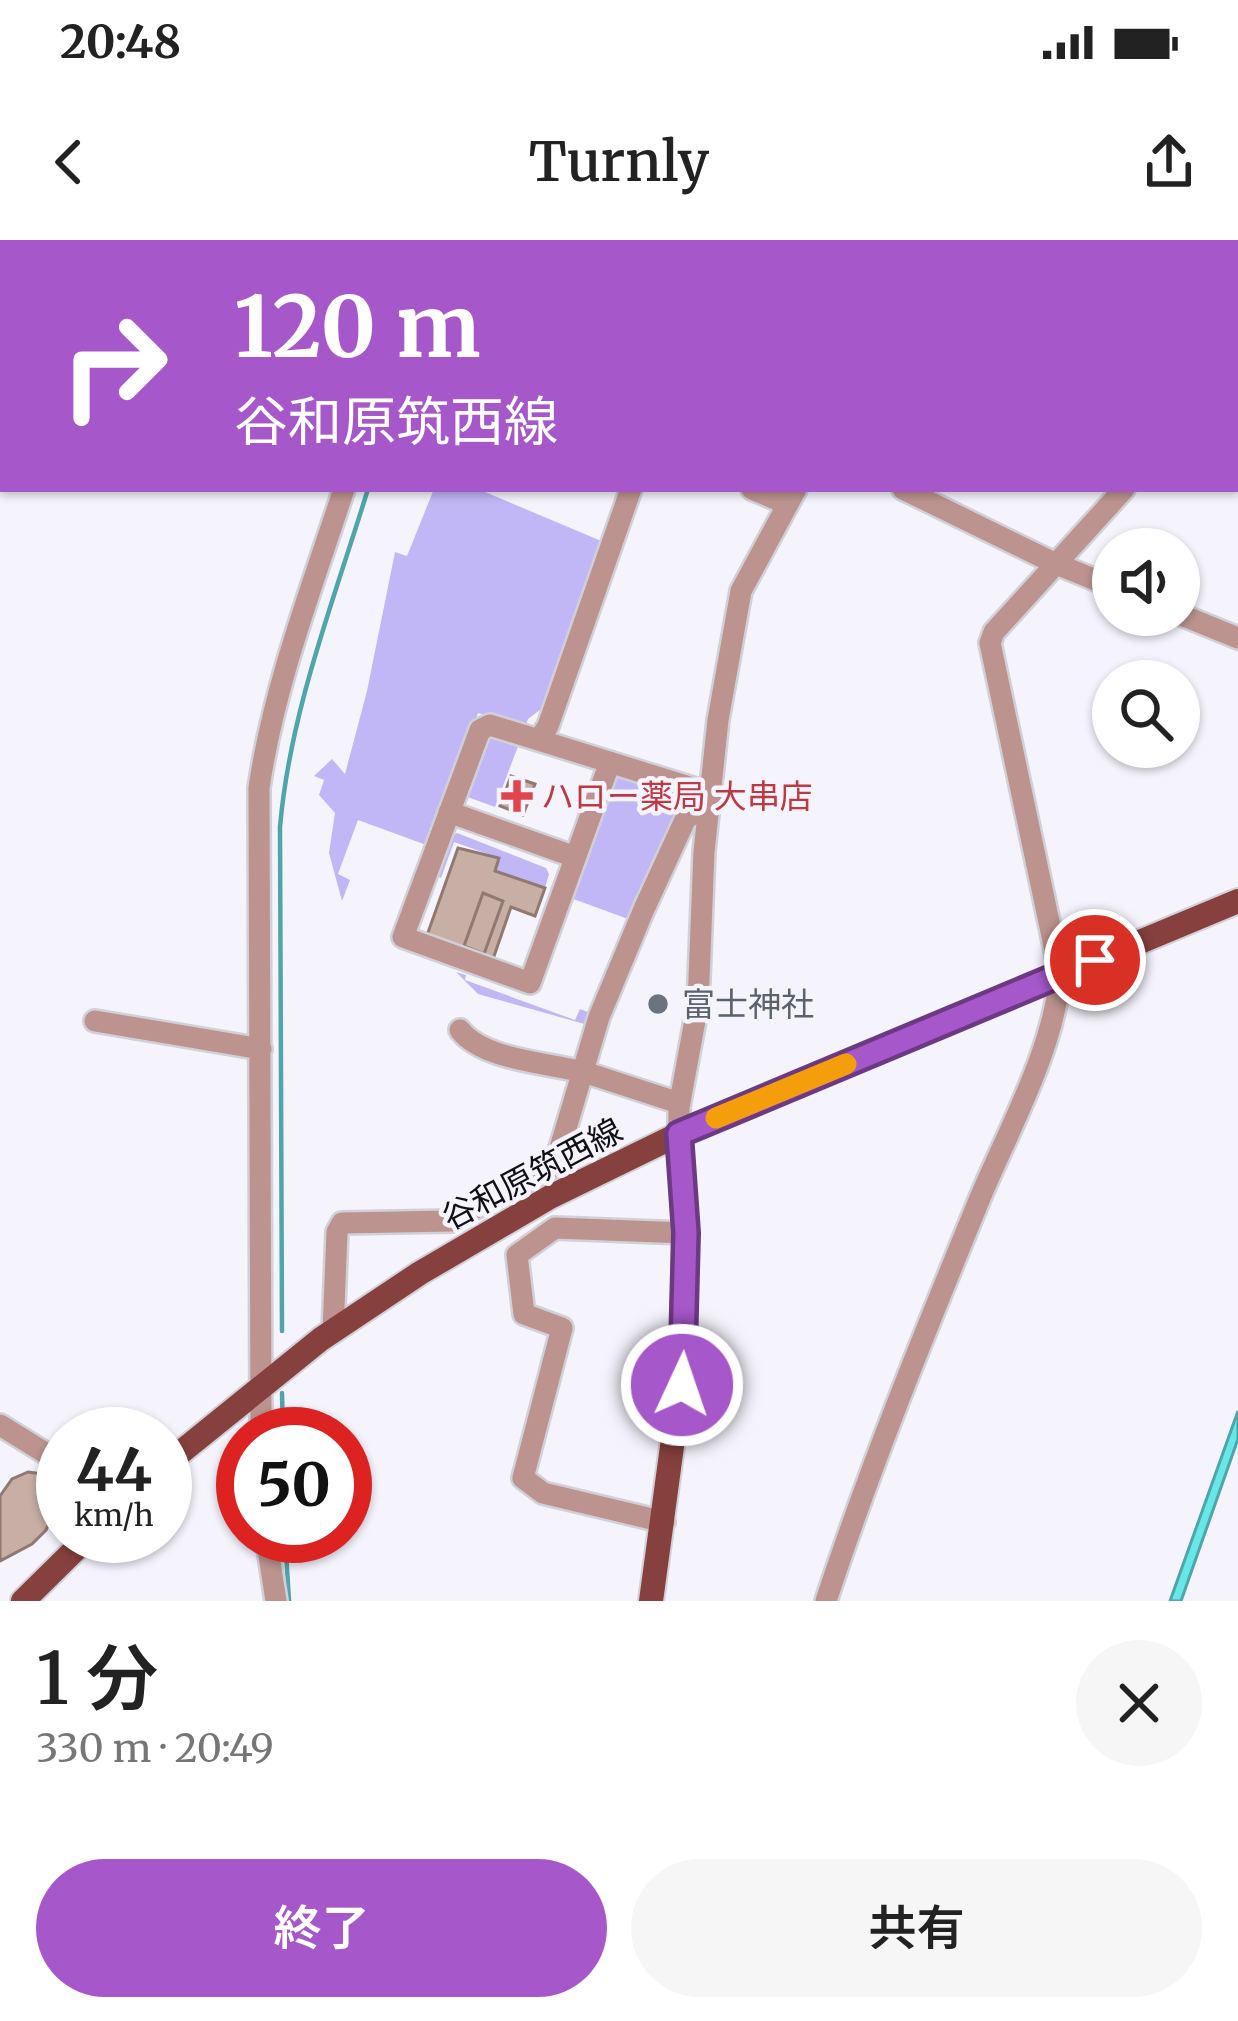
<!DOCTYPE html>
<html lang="ja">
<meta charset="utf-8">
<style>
:root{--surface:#fff;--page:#f6f6f6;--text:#222;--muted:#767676;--accent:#a658ca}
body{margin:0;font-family:Merriweather,"Noto Sans JP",serif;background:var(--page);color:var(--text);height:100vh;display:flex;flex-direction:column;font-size:45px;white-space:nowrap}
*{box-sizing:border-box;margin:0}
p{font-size:39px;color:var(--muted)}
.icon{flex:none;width:66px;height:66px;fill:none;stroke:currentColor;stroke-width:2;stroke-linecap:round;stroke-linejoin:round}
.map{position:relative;height:1361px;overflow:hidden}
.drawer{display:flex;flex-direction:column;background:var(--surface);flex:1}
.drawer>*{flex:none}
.banner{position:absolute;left:0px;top:0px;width:1239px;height:252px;box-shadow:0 3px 9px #0004;background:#a658ca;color:#fff;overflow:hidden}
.fabs{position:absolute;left:1092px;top:288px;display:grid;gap:24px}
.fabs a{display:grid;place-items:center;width:108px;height:108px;border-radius:50%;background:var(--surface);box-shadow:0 3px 9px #0004;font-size:60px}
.speed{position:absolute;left:36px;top:1167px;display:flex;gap:24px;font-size:60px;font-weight:700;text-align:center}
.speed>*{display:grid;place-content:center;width:156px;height:156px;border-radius:50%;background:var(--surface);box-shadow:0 3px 9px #0004;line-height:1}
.speed small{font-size:30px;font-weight:400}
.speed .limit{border:18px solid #d22;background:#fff;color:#111}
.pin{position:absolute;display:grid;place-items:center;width:102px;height:102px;color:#fff;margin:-51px;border:6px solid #fff;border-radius:50%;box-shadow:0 3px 12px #0007}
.me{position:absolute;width:132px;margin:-66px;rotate:3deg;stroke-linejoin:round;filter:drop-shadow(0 0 9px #0008)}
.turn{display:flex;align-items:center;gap:42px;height:252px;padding:0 36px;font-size:54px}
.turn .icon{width:156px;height:156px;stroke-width:2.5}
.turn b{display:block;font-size:84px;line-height:102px}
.round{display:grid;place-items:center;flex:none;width:126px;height:126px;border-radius:63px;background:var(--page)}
.headline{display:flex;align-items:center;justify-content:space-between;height:204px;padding:0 36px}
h1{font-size:72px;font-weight:600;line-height:90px}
.action{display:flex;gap:24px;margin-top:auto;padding:24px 36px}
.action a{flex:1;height:138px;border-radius:72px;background:var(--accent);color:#fff;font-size:48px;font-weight:600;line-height:138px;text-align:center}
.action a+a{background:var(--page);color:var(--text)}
.status{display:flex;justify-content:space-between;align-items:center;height:84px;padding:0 60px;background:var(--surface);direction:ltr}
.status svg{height:33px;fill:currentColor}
header{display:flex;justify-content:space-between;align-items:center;height:156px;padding:0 36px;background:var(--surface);font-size:54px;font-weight:600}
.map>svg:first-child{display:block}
.green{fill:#c1b7f7}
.water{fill:#68e7e9;stroke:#4ea6aa;stroke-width:3}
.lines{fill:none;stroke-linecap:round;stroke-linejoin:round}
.stream{stroke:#4ea6aa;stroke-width:4.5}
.building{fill:#c8afa6;stroke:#907971;stroke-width:3;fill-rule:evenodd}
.minor-casing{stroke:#d1d0d8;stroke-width:26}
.major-casing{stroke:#d1d0d8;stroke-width:28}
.minor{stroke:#bc938f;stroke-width:21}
.major{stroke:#86403d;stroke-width:24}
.route-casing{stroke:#6c3983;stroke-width:30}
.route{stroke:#a658ca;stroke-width:21}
.slow{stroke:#f59e0b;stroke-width:21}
.health-dot{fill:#e0444e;stroke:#f5f4fd;stroke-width:4.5}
.worship-dot{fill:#6b7280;stroke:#f5f4fd;stroke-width:4.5}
.labels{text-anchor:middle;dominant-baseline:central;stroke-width:9;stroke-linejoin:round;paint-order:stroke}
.health-label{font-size:33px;fill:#be3a42;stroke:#f5f4fd;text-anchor:start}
.worship-label{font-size:33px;fill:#5b616d;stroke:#f5f4fd;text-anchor:start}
.street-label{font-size:33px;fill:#111018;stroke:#f5f4fd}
</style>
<div class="status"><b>20:48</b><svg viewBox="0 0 49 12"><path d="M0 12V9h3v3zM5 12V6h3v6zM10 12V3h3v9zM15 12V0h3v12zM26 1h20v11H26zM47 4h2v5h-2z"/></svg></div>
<header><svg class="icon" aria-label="back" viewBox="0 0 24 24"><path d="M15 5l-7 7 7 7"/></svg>Turnly<svg class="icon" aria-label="share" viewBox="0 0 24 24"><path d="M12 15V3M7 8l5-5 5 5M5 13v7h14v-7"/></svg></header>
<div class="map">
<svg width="1238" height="1361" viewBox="0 0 1238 1361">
<rect width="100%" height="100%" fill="#f5f4fd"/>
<path class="green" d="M434,249H478L606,303L549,463L528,479L525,488L478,473L429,606L358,580L338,634L350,640L342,661L329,613L335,573L319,555L324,540L314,536L332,519L345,534L367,451L395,312L407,316Z
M496,493L520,501L495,567L462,555L482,500Z
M615,530L686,552L689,559L588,785L478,754L456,732L466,735L465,740L575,780L580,769L591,773L628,679L568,657Z
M457,593L546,628L549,634L545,648L495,631L499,618L454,602L441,638L438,636L452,596Z"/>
<path class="water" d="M1238,1171V1199L1181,1361H1170Z"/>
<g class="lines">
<path class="stream" d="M282,1091L280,587C290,471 334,360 368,249
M282,1153L283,1194
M285,1296L289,1361"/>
</g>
<path class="building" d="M511,536L535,544L523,575L500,566Z
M458,608L499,618L495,631L545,648L535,676L511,667L492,722L426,698ZM483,653L503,661L484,714L464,706Z
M483,653L503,661L484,714L464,706Z
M28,1232L43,1234L53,1243L58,1265L46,1290L32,1304L0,1321V1256L12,1239Z"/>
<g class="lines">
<g class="minor-casing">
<path id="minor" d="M332,0L334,3
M438,3L439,0
M678,3L679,0
M932,3L934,0
M1236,133L1238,131
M752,249L787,264
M903,249L1054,323L1113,347
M1179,374L1238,398
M539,500L548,486L631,249
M610,522L530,743L403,697L480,490L490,485L712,554
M449,572L575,617
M95,781L261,809
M460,790C484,821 552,823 587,833C618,843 648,853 679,863
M679,894V867L698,764L704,612L718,480L741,351L796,249
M333,1092L337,992L342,983L451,981L555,925L599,777L644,669L685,580L711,558
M0,1185L63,1224
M261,1194L259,548C274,445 312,347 344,249
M664,1282L543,1253L523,1238L562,1088L524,1074L517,1015L555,988L685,993
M266,1296L276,1361
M826,1361C871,1224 925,1092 980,958C1008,891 1055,807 1060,734L990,403L994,392L1124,249"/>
</g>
<g class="major-casing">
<path id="major" d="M165,1225L321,1099L420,1033L550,957L679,894L1238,661
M23,1361L89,1296
M651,1361L684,1118L685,993L679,894"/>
</g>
<use href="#minor" class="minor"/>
<use href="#major" class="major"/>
</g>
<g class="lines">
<g class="route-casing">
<path id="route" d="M682,1145L686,993L679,894L1095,720"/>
</g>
<use href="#route" class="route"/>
<path class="slow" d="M716,878L846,824"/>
</g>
<path class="health-dot" d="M511 538h12v12h12v12h-12v12h-12v-12h-12v-12h12z"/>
<circle class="worship-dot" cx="658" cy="764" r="12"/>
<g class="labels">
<g class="health-label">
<text x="541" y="556">ハロー薬局 大串店</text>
</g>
<g class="worship-label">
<text x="682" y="764">富士神社</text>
</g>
<g class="street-label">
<text transform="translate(532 934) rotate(-28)">谷和原筑西線</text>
</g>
</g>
</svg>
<div class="fabs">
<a><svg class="icon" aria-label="sound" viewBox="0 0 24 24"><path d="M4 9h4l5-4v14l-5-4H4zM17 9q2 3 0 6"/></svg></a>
<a><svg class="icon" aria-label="search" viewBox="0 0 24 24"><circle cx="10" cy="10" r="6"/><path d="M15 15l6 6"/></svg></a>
</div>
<div class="speed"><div>44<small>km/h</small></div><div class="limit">50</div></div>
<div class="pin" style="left:1095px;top:720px;background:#d93025"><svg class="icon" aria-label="arrive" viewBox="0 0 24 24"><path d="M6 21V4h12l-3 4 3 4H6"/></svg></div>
<svg class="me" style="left:682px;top:1145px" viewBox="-20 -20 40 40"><circle r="17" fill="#a658ca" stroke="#fff" stroke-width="3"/><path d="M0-11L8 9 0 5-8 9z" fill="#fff"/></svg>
<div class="banner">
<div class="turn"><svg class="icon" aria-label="right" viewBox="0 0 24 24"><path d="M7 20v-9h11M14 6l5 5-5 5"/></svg><div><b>120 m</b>谷和原筑西線</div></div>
</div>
</div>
<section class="drawer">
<div class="headline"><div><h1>1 分</h1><p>330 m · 20:49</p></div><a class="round"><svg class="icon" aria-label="close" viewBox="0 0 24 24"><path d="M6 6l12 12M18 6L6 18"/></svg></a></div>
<div class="action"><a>終了</a><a>共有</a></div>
</section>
